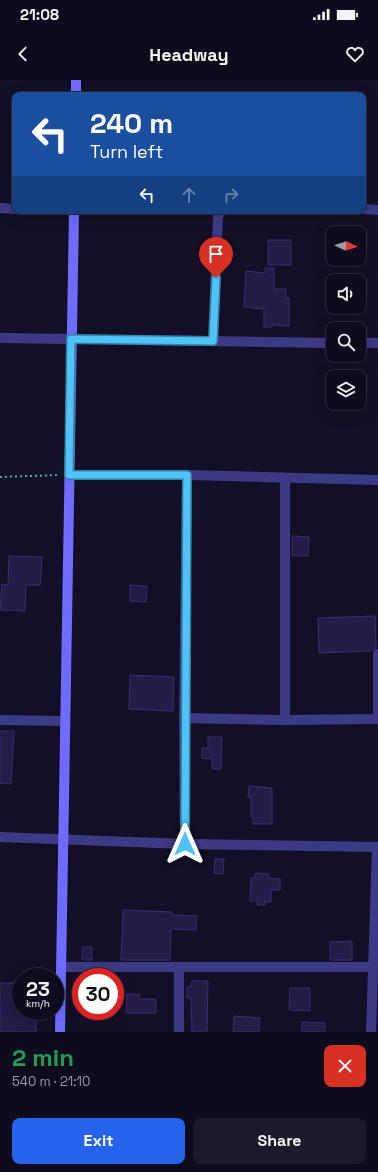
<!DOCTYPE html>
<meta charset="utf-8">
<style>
:root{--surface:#0e0b1c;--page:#1c1929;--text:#f1f3f6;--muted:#9b9ba3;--line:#2e2b3b;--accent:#2563eb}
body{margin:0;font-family:"Space Grotesk",sans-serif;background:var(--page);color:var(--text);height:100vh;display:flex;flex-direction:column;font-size:15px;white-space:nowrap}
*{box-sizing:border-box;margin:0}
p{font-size:13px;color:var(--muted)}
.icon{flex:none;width:22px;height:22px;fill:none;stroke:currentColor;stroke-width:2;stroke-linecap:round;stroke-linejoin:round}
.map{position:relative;height:952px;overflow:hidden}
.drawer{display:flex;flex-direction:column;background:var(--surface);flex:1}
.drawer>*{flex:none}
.banner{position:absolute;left:12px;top:12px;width:354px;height:122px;border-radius:8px;box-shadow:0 4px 16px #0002,0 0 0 1px var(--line);background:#1a4fa0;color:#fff;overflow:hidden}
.needle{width:26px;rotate:94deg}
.controls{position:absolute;left:326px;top:146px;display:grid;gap:8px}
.controls a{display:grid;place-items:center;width:40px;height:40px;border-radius:8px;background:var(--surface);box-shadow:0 4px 16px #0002,0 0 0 1px var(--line);font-size:20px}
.speed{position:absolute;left:12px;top:888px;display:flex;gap:8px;font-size:20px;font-weight:700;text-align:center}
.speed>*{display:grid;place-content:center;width:52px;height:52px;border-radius:50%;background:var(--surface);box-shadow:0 4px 16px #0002,0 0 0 1px var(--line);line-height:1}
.speed small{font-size:10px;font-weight:400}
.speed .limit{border:6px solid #d22;background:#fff;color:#111}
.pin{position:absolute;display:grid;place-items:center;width:34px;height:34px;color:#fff;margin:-41px -17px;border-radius:50% 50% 50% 0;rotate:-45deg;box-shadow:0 0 4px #0007}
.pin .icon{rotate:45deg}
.me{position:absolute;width:44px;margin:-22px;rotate:0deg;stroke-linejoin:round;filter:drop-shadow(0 0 3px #0008)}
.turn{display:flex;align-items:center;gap:14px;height:84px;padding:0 12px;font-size:18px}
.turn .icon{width:52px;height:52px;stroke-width:2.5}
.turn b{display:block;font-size:28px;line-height:34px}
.lanes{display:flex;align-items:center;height:38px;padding:0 12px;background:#0003;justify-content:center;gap:20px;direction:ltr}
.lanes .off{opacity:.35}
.round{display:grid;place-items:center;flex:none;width:42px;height:42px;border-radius:8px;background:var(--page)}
.overview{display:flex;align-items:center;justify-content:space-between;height:68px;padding:0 12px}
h1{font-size:24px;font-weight:700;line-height:30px;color:#1e9e55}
.button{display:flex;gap:8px;margin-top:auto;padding:8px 12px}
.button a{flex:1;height:46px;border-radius:8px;background:var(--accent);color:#fff;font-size:16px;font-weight:700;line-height:46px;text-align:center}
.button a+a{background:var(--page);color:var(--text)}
.status{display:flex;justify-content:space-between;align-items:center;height:28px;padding:0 20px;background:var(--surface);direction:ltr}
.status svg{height:11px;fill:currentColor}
header{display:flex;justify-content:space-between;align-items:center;height:52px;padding:0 12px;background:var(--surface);font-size:18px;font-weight:700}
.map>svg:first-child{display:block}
.building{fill:#241b47;stroke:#3b2d73}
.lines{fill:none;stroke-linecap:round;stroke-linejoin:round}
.path{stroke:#2fb8b0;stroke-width:2;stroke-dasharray:2 3;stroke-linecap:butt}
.street{stroke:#3d3a85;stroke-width:10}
.secondary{stroke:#6f6bff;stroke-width:10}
.route-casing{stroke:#337fa1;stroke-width:10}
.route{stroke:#4fc3f7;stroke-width:7}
</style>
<div class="status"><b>21:08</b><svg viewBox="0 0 49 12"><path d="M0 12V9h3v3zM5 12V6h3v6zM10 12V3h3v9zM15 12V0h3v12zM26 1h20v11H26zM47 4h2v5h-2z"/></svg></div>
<header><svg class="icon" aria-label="back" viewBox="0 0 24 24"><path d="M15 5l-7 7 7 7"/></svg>Headway<svg class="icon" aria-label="heart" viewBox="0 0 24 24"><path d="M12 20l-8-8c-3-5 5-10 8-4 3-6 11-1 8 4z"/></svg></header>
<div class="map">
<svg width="378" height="952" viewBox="0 0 378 952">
<rect width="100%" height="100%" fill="#130f26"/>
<path class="building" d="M268,160H291V185H268Z
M265,188H274V209H286V218H289V246L272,245V247H264V229L244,227L246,191L265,193Z
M292,456L309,457L308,476H292Z
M9,476L42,477L40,505H26L25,531L0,530L2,504L8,505Z
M130,505L147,506L146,522L130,521Z
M375,536L376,568L372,571L319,573L318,538Z
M130,595L174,597L173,631L129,629Z
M0,651H14L11,704L0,703Z
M208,657H222L221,689H212V679L202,678V668H208Z
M249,706L272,708V744H253V737H251V717H248Z
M215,779H224L223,794L214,793Z
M255,793L269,794L268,798L280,799V810H271V822L265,821V825H257V821H250L251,798H255Z
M123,830L172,832V835L197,836L196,850L171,849L170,880H121Z
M352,861V880H330V862Z
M82,867H92V880H82Z
M192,901H208L207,952H192L191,918H187V907H191Z
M0,903H21V931H36V952H0Z
M290,908H310V931L289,930Z
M127,914H139V919H156V933H126Z
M234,936L260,938L259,952H233Z
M302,942L325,943V952H302Z"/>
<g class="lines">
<path class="path" d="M0,397L60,395"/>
<path class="street" d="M0,128L15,129
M363,129L378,130
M0,258L333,263
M213,261L218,136L222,131
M359,263H378
M69,395H187L378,400
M285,398V640
M184,638L285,640L378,639
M378,639V574
M0,640L64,641
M0,757L185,764L378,767
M185,764L184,638L187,395
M61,887H372
M179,952V887
M371,952L377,767"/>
<path class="secondary" d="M76,15V0
M60,952L74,131"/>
</g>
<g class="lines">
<g class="route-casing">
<path id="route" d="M185,764L187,395H69L71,259L213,261L216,198"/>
</g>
<use href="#route" class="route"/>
</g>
</svg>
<div class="controls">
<a><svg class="needle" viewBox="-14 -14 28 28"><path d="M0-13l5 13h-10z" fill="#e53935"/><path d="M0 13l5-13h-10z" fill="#9b9ba3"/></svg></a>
<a><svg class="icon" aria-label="sound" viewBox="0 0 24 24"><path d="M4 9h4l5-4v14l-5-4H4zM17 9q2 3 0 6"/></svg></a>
<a><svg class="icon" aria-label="search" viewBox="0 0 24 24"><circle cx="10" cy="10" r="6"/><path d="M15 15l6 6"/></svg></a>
<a><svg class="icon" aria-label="layers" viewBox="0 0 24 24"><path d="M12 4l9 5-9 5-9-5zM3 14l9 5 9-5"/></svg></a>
</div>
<div class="speed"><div>23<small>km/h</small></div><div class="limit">30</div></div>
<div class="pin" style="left:216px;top:198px;background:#d93025"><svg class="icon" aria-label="arrive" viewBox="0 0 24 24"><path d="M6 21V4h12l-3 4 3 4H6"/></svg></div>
<svg class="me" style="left:185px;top:764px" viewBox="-20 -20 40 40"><path d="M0-17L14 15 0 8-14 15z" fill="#4fc3f7" stroke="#fff" stroke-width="4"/></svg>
<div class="banner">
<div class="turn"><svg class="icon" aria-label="left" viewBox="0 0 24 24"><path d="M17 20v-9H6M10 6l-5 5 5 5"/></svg><div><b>240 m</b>Turn left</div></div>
<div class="lanes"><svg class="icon" aria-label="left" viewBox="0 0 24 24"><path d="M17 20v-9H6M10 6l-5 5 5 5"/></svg><svg class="icon off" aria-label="ahead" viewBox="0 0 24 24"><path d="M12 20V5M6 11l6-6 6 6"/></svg><svg class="icon off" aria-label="right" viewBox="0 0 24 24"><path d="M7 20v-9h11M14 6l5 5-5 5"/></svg></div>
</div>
</div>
<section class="drawer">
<div class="overview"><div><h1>2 min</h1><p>540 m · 21:10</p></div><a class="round" style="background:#d93025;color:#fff"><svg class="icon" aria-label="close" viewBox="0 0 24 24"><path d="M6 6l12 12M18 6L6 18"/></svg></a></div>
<div class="button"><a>Exit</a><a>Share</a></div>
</section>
